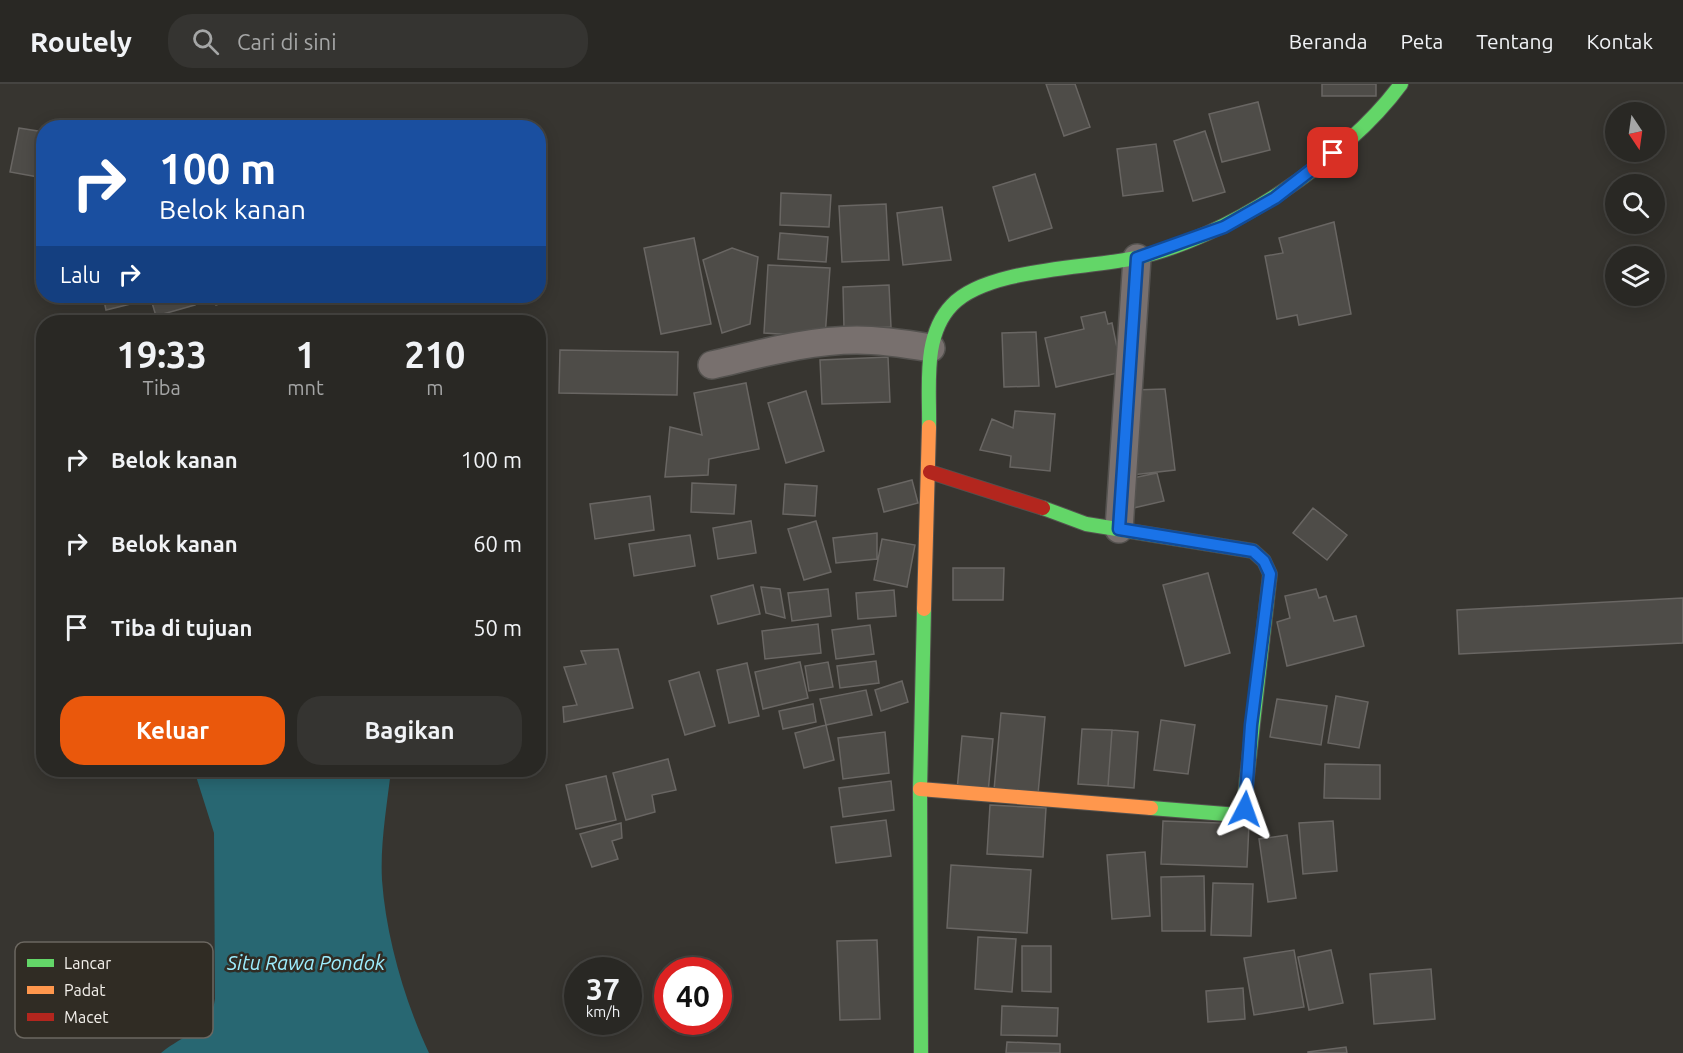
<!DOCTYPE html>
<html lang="id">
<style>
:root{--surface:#292824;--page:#353431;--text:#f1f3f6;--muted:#a5a6a6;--line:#454441;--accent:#ea580c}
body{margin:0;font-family:Ubuntu,sans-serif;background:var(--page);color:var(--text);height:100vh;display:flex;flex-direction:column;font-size:22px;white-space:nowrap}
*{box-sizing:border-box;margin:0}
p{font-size:20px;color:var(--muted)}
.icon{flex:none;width:33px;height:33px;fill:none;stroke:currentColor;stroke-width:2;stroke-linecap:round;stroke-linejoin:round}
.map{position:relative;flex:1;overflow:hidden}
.side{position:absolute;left:36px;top:231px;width:510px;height:462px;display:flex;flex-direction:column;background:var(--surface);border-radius:24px;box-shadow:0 3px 15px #0003,0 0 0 2px var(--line)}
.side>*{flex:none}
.hud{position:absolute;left:36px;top:36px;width:510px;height:183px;border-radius:24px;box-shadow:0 3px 15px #0003,0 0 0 2px var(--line);background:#1a4fa0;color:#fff;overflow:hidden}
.needle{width:39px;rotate:167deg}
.controls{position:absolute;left:1605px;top:18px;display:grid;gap:12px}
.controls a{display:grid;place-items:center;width:60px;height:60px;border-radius:50%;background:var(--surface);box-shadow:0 3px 15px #0003,0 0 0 2px var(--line);font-size:30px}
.speed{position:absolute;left:564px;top:873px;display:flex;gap:12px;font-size:30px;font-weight:700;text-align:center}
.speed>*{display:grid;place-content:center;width:78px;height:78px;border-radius:50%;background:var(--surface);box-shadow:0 3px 15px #0003,0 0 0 2px var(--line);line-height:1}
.speed small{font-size:15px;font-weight:400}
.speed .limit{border:9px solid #d22;background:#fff;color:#111}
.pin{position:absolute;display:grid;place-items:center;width:51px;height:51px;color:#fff;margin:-26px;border-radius:12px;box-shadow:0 3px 9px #0006}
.me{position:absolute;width:66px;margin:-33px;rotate:4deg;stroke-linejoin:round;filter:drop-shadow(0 0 4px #0008)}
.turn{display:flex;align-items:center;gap:21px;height:126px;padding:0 24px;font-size:27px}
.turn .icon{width:78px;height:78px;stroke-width:2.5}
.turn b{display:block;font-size:42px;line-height:51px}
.then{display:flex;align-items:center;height:57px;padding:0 24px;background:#0003;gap:12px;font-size:22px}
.eta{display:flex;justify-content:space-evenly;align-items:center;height:102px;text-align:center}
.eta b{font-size:36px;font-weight:700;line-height:42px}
.primary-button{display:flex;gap:12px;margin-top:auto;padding:12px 24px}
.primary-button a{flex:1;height:69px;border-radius:24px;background:var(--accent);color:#fff;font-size:24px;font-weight:700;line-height:69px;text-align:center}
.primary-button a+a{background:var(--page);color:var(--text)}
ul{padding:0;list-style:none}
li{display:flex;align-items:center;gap:18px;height:84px;padding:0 24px}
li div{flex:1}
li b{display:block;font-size:22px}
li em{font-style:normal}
header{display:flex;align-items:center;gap:36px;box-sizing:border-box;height:84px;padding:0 30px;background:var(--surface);border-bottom:2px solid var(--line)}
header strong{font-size:28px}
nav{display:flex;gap:33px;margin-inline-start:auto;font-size:21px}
.search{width:420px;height:54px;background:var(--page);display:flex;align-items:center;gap:15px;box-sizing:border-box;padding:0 21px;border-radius:24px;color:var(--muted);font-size:22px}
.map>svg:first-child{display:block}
.water{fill:#286772}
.building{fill:#4e4c48;stroke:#696663;stroke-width:1.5}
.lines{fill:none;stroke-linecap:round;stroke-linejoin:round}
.street-casing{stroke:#54524f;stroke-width:30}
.fast-casing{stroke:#54524f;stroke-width:16}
.slow-casing{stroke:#54524f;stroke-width:16}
.jam-casing{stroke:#54524f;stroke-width:16}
.street{stroke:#78706e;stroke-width:27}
.fast{stroke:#63d668;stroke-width:14}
.slow{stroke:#ff974d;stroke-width:14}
.jam{stroke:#b3261e;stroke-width:14}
.route-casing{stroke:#114b97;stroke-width:15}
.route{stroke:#1a73e8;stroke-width:10}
.labels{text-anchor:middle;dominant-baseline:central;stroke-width:5;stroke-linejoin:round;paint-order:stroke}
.water-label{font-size:20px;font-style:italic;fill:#9eeeff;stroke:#302c24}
.key{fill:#302c24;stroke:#6b6760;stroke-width:1.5}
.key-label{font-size:16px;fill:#f4f1ec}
</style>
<header>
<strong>Routely</strong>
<div class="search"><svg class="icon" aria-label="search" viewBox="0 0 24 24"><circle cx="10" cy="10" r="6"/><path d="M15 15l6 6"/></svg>Cari di sini</div>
<nav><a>Beranda</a><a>Peta</a><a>Tentang</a><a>Kontak</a></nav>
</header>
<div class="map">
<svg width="1683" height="969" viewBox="0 0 1683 969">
<rect width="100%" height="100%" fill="#373530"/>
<path class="water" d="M194,686H391C387,721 380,760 382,796C386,853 405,918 429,969H161C182,951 211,946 215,915L214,749Z"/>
<path class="building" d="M1046,0H1075L1090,43L1064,52Z
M1322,0H1376V12H1322Z
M1258,18L1270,66L1222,78L1209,30Z
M19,44L44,48V94L10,88Z
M1205,47L1225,108L1193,117L1174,57Z
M1156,60L1163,107L1123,112L1117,65Z
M1035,90L1052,144L1009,157L993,103Z
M781,109L831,111L829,143L780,141Z
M886,120L889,176L842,178L839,122Z
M942,123L951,176L903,181L897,129Z
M1334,138L1351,230L1299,241L1297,231L1277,235L1265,172L1283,169L1279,154Z
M780,149L828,153L826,178L778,175Z
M694,154L711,240L661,250L644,164Z
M732,164L758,173L750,240L722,249L703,176Z
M768,181L830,184L825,253L764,249Z
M889,201L891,243L844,245L843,203Z
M103,212H142L143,217L106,226Z
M150,212H192L195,221L156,232Z
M213,212H242L216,221Z
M1105,228L1108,240L1112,239L1122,288L1056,303L1045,254L1084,245L1081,233Z
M1036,248L1039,302L1004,303L1002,249Z
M560,266L678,268L677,311L559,309Z
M888,273L890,318L822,320L820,276Z
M746,299L759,365L709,375L708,391L665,393L670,343L702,351L694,309Z
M1165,305L1175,386L1132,391L1133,306Z
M806,307L824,367L786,379L768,319Z
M1015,327L1055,330L1050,387L1010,383L1011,372L980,366L992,335L1013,344Z
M1157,389L1164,417L1129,425L1123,396Z
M912,396L918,419L884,428L878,405Z
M692,399L736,401L734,430L691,428Z
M785,400L817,402L815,432L783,430Z
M650,412L654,446L595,455L590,420Z
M1313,424L1347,451L1327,476L1293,449Z
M751,437L756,469L718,475L713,444Z
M816,437L831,488L804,496L788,445Z
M877,449V475L836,479L833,454Z
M690,451L695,482L634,492L629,460Z
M882,455L915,461L907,503L874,496Z
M953,484H1004L1003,516H953Z
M1208,489L1230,569L1185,582L1163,501Z
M753,501L760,530L718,540L711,512Z
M761,503L780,505L785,534L766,529Z
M828,505L831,532L792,537L788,509Z
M1316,505L1319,514L1326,512L1334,537L1356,532L1364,562L1287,582L1277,538L1290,534L1285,512Z
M894,506L896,532L858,535L856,509Z
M1683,514V559L1459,570L1457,526Z
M818,540L821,569L765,575L762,547Z
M870,541L874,570L836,575L832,546Z
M618,565L633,624L564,638L563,623L577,621L564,583L586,580L581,567Z
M876,577L879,599L840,604L837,582Z
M800,578L808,614L763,625L755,588Z
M828,578L833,603L809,607L805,582Z
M747,579L759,632L729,639L717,586Z
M699,588L715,642L685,651L669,597Z
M902,597L908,618L881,627L875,606Z
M866,606L872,631L826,641L820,615Z
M1336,612L1368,618L1359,664L1328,659Z
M1277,615L1327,622L1321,661L1270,653Z
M813,620L816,638L783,645L779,627Z
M1001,629L1045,633L1038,710L994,706Z
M1161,636L1195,641L1188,690L1154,686Z
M826,641L834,676L804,684L795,649Z
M1082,645L1112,646L1108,702L1078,700Z
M1112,646L1138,648L1134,704L1108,702Z
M885,648L889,689L843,695L838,654Z
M962,652L993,655L988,709L957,706Z
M668,675L676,706L652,711L655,728L626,736L613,689Z
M1325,680L1380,681V715L1324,714Z
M606,692L616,736L576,745L566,701Z
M891,697L894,726L843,733L839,704Z
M990,721L1046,724L1043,773L987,770Z
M886,736L891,772L836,779L831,743Z
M1163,737L1249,740L1247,783L1161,780Z
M1333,737L1337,787L1303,790L1299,739Z
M621,739L622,754L612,757L618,775L592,783L580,750Z
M1287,751L1296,814L1268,818L1259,755Z
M1145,768L1150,832L1112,835L1107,771Z
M951,781L1031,786L1027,849L947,844Z
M1204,792L1205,847H1162L1161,793Z
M1213,799L1253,800L1251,852L1211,851Z
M978,853L1016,855L1012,908L975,905Z
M877,856L880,935L840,936L837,857Z
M1022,862H1051V908L1022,907Z
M1294,866L1304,923L1254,931L1244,874Z
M1331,866L1343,919L1309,926L1298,873Z
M1431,885L1435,935L1374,940L1370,890Z
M1243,904L1245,935L1208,938L1206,907Z
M1002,922L1058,924L1057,952L1001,951Z
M1007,958L1060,960V969H1006Z
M1346,963L1347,969H1308V968Z"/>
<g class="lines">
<g class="street-casing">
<path id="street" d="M712,281C760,270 808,256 857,256C882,256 907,260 931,264
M1119,445L1137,174"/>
</g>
<g class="fast-casing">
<path id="fast" d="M929,343C930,303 922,252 952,221C987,184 1085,185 1135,174C1226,155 1346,75 1401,0
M1043,424L1086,440L1253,467L1264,477L1270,490L1243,728L1238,731L1151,724
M921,969L920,705L924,525"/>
</g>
<g class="slow-casing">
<path id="slow" d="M924,525L929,343
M920,705L1151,724"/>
</g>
<g class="jam-casing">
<path id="jam" d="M930,388L1043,424"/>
</g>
<use href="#street" class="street"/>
<use href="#fast" class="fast"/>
<use href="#slow" class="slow"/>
<use href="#jam" class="jam"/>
</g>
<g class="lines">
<g class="route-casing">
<path id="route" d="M1245,725L1251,641L1270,490L1264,477L1253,467L1119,445L1137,174L1224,143L1275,114L1333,69"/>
</g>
<use href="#route" class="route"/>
</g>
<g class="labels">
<g class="water-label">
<text x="306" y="878">Situ Rawa Pondok</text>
</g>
</g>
<rect x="15" y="858" width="198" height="96" rx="9" class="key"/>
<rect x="27" y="875" width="27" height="8" fill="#63d668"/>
<rect x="27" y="902" width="27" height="8" fill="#ff974d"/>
<rect x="27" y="929" width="27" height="8" fill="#b3261e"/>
<g class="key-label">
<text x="64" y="885">Lancar</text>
<text x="64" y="912">Padat</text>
<text x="64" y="939">Macet</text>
</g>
</svg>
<div class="controls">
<a><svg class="needle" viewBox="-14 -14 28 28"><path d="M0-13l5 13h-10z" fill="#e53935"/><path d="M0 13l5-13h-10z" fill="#a5a6a6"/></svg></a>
<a><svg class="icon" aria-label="search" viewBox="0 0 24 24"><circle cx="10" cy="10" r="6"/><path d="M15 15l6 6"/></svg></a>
<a><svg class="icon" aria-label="layers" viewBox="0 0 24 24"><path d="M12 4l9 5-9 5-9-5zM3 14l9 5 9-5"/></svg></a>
</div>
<div class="speed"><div>37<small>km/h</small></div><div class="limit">40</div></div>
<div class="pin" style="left:1333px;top:69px;background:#d93025"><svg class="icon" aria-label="arrive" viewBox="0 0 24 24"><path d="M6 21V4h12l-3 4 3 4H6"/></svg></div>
<svg class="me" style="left:1245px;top:725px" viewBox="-20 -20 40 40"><path d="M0-17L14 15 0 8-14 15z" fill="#1a73e8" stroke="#fff" stroke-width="4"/></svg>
<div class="hud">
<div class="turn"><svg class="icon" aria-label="right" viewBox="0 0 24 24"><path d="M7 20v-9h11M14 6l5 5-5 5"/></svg><div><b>100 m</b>Belok kanan</div></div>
<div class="then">Lalu<svg class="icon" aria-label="right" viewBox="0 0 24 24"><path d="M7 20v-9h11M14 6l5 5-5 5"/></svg></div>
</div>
<section class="side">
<div class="eta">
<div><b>19:33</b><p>Tiba</p></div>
<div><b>1</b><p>mnt</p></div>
<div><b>210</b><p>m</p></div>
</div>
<ul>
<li><svg class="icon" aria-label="right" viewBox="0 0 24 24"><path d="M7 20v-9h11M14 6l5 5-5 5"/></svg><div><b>Belok kanan</b></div><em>100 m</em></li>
<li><svg class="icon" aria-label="right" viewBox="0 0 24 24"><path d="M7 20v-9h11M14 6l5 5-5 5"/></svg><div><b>Belok kanan</b></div><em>60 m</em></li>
<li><svg class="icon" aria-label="arrive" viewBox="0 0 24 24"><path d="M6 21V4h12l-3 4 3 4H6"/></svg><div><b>Tiba di tujuan</b></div><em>50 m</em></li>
</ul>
<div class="primary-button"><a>Keluar</a><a>Bagikan</a></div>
</section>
</div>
